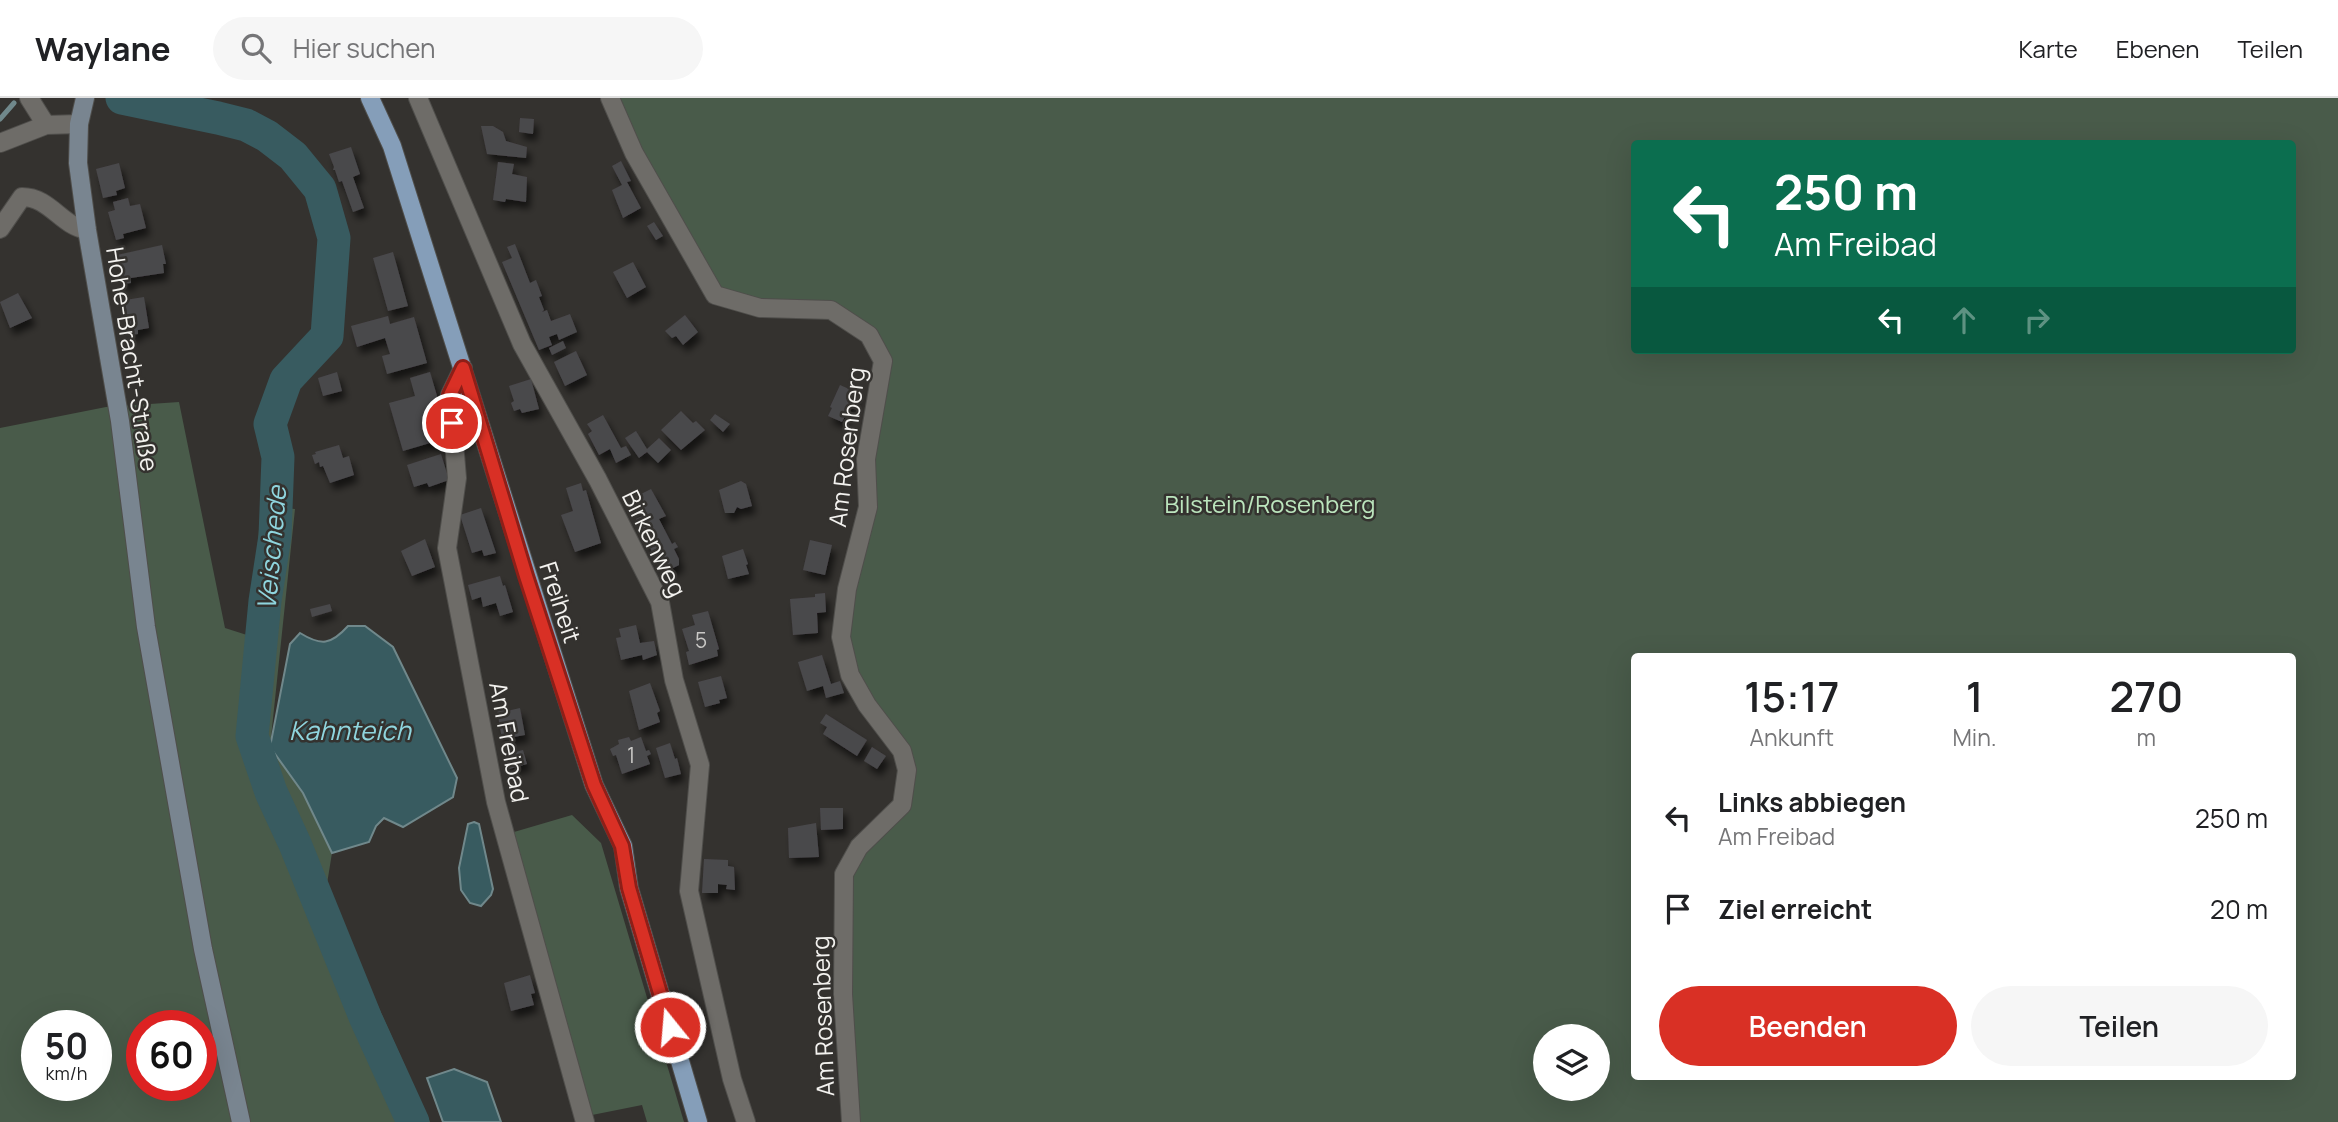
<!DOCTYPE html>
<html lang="de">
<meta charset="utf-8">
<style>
:root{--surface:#fff;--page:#f6f6f6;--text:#202124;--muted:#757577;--line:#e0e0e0;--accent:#d93025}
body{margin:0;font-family:Manrope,sans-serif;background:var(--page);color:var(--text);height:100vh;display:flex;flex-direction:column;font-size:26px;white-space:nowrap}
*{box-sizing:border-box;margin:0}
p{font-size:23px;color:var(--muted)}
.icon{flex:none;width:38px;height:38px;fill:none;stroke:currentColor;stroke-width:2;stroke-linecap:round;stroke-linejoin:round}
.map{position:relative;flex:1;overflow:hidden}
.details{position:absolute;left:1631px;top:555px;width:665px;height:427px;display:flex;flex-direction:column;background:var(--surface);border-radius:7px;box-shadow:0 7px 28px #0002}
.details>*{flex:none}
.hud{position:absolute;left:1631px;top:42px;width:665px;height:214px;border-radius:7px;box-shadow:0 7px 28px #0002;background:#0b6e4f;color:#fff;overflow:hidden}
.controls{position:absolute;left:1533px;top:926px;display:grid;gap:14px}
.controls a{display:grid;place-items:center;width:77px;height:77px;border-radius:50%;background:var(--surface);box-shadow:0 7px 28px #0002;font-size:35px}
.speed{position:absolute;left:21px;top:912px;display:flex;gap:14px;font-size:35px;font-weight:700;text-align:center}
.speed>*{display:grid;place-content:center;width:91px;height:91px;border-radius:50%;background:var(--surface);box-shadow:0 7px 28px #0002;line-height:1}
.speed small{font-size:18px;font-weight:400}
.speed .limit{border:10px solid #d22;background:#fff;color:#111}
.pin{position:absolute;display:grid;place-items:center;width:60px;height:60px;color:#fff;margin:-30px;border:4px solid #fff;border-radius:50%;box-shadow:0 2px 7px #0007}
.me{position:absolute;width:77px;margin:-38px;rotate:343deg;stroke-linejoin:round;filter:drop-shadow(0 0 5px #0008)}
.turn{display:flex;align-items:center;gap:24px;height:147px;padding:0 28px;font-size:32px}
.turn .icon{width:91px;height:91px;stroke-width:2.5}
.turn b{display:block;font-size:49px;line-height:60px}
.lanes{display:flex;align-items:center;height:66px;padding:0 28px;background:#0003;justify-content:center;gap:35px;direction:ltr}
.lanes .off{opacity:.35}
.eta{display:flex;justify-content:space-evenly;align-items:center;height:119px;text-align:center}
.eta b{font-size:42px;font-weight:600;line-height:49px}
.primary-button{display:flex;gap:14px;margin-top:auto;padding:14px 28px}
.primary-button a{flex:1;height:80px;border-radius:42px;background:var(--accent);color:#fff;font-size:28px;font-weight:600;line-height:80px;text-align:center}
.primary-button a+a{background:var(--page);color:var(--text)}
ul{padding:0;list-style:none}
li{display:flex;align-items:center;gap:21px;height:91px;padding:0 28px}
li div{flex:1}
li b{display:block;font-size:26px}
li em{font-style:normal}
header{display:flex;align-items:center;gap:42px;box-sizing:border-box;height:98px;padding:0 35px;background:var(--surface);border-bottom:2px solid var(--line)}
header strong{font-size:33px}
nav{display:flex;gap:38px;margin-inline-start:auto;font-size:24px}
.search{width:490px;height:63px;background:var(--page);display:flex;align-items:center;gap:18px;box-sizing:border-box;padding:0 24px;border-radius:38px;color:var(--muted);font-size:26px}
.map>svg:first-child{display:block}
.green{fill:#495b4a;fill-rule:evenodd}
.water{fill:#385b60;stroke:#70888b;stroke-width:2}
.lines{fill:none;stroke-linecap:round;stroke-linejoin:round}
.stream{stroke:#70888b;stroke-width:5}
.river{stroke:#385b60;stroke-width:33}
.building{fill:#4a484c;filter:url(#shadow)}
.minor-casing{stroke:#4f4e4b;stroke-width:20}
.secondary-casing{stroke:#4f4e4b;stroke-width:20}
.primary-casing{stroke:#4f4e4b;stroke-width:20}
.minor{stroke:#6e6c68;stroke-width:18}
.secondary{stroke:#798590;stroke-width:18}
.primary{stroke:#859eb9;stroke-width:18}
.route-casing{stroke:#8d1f18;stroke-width:18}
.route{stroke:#d93025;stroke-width:12}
.labels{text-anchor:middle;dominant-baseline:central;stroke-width:5;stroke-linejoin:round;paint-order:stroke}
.number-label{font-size:21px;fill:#c9c8c6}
.street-label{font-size:24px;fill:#f3f2ef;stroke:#34322f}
.park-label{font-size:24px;fill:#bbe5bd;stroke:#34322f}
.water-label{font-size:26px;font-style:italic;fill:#8fd5de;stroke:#34322f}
</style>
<header>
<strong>Waylane</strong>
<div class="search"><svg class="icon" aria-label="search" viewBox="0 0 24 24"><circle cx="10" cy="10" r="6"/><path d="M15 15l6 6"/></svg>Hier suchen</div>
<nav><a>Karte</a><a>Ebenen</a><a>Teilen</a></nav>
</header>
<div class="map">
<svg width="2338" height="1024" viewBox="0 0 2338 1024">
<defs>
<filter id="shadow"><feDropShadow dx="4" dy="7" stdDeviation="3.5" flood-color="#0009"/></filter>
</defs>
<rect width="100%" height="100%" fill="#34322f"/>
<path class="green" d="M610,0H2338V1024H851L844,776L902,707L907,672L867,607L841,539L883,263L831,212L715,197ZM1634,46H2292V252H1634ZM1634,558H2292V978H1634ZM1545,938H1598V990H1545Z
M179,304L225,530L250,538L261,408L295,411L270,649L303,695L332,755L326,792L430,1024H0V330L106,309ZM37,928H96V987H37ZM142,928H201V987H142Z
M572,717L601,745L684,1024H647L642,1007L592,1017L514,734Z"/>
<path class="water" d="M348,528H365L393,549L457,680L453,699L403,729L384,720L376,728L369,744L332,755L303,695L270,649L290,546L300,535C321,548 331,547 348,528Z
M474,724L479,726L493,791L491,797L481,808L470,805L461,792L459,770L468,726Z
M454,971L487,984L501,1024H443L427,980Z"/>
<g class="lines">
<path class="stream" d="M0,21L14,5"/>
<path class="river" d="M122,0L218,20L246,27L267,38L293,58L320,91L334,140L327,238L286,282L270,326L278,359L275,438L265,503L252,638L271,694L295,746L366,921L413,1024"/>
</g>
<path class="building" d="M520,20L534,21L533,36L519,34Z
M481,28H493L503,34L506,43L527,49L526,60L487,56Z
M351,49L360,76L353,79L364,110L353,114L342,83L339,84L335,72H333L334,69L329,56Z
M621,63L631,83L627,84L641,110L623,120L612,92L622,87L612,68Z
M498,64L514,66L512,76L527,79L526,104L506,101L505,104L493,102Z
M119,65L125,90L116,93L117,97L103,100L96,71Z
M128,100L130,108L140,106L146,130L123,136L124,140L116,142L108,114L115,112L113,104Z
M654,124L663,138L656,142L647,128Z
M515,146L530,185L536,182L542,198L539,199L544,212L542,214L547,212L551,223L570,216L577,234L559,242L557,236L549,239L552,247L539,252L502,164L512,160L507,149Z
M162,147L166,166H163L164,175L131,180V185L122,186L117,157Z
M393,154L408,208L388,213L373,160Z
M633,164L646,189L627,200L613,174Z
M18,195L32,220L10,230L0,204Z
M144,199L149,230L138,232V236L130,237L125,202Z
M685,217L698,234L683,247L676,238L672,240L665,233Z
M388,218L390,226L414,219L427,265L387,276L382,258L390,256L385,240L357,249L351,228Z
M563,243L566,250L552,257L549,250Z
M576,253L587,277L565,288L554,264Z
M337,274L342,293L323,298L318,280Z
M430,274L447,332V340L403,353L389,305L415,298L410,280Z
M531,281L539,311L522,315L520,311L514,313L511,305L514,303L509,288Z
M840,287L858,295L842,324L828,318L832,310L830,309Z
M681,313L693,325L696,323L705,332L681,352L661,332Z
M715,316L730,326L723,334L710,322Z
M603,317L621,350L626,348L631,357L616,365L610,351L599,357L588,336L592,333L587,326Z
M636,333L647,351L659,340L671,352L658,365L647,354L639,360L625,340Z
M339,347L343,360L349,358L354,377L330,385L323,368L320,369L319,364L315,366L312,357L316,356L315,354Z
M441,356L449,382L429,389L427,385L414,389L407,367Z
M741,383L746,386L752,408L741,411L737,409L734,415H725L719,392Z
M581,385L583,393L586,392L601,445L575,454L561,417L573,413L566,390Z
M651,391L666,418L659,421L672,446L675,444L678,449L674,451L679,461V467L665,474L660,464L658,466L636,421L645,417L643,413L640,415L633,400Z
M481,410L496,455L484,458L482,452L472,455L460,417Z
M425,441L435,469L412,478L401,453Z
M810,442L832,447L825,477L803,472Z
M743,451L748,466L746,467L749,476L728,481L722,458Z
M500,478L503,488L505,487L513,514L500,518L496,505L483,509L481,499L472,502L468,487Z
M825,495L826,514L817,515L818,535L793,537L790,501L815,499V496Z
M330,506L332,513L312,519L310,511Z
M708,513L719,551L717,552L718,558L689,567L686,554L689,553L682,531L695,527L692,517Z
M636,527L640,545L654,543L657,557L643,562L642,557L621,562L616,540L621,539L619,531Z
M822,557L831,586L840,583L844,595L826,600L823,588L807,593L798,564Z
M721,578L727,600L719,602L720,605L705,609L698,584Z
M650,585L660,613L657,615L660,624L639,632L629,593Z
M507,610V613L520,610L525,637L502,641L497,612Z
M826,616L867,642L857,658L823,636L827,629L820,625Z
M629,639L631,643L641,639L646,653L649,652L651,656L647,658L650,666L622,676L616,657L613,658L610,651L619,646L618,642Z
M670,645L675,661L677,660L681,676L665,680L656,650Z
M872,649L886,658L877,671L864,663Z
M523,652L527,666L509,671L505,657Z
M820,710H843V731L821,732Z
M816,725L819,759L789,760L788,730Z
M704,761L728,762V768L734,769L735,792L726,791L727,787L718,786V795H702Z
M530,877L535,895L531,896L534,907L511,913L504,885Z"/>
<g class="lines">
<g class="minor-casing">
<path id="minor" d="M29,0L46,27
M418,0L522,246L598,382L660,504L674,582L700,667L689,793L732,981L746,1024
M610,0L634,55L715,197L760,210L831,212L869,237L883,263L866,361L868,409L847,491L841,539L850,577L867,607L902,653L907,672L902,707L859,749L844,776L843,896L851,1024
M0,45L46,27L79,26
M0,131L22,99C50,99 61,128 87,132
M463,270L450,297L457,380L447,450L496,704L585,1024"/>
</g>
<g class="secondary-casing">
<path id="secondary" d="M85,0L79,26L78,65L87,132L120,323L146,529L203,851L241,1024"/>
</g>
<g class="primary-casing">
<path id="primary" d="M370,0L392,48L594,687L623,748L629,790L698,1024"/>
</g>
<use href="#minor" class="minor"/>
<use href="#secondary" class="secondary"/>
<use href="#primary" class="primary"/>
</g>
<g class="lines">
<g class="route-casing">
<path id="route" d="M452,325L450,297L463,270L526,478L594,687L622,748L629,790L670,929"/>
</g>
<use href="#route" class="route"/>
</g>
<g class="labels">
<g class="number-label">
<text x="701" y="542">5</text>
<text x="631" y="657">1</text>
</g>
<g class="street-label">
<text transform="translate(133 261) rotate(81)">Hohe-Bracht-Straße</text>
<text transform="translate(846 349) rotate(-83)">Am Rosenberg</text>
<text transform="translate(655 445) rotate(64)">Birkenweg</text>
<text transform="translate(561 504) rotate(72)">Freiheit</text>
<text transform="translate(510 644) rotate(79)">Am Freibad</text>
<text transform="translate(822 918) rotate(-92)">Am Rosenberg</text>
</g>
<g class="park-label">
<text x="1270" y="405">Bilstein/Rosenberg</text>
</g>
<g class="water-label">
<text transform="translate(271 450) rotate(-85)">Veischede</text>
<text x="350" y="632">Kahnteich</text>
</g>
</g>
</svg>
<div class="controls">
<a><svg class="icon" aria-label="layers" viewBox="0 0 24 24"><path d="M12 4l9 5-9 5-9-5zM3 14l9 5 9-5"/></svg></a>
</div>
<div class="speed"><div>50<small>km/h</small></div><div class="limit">60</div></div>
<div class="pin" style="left:452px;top:325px;background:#d93025"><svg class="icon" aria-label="arrive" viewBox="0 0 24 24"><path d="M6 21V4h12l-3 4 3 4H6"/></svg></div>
<svg class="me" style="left:670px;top:929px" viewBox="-20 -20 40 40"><circle r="17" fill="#d93025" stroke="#fff" stroke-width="3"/><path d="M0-11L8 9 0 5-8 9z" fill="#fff"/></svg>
<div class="hud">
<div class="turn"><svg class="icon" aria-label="left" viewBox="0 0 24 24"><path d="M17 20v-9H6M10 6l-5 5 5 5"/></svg><div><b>250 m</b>Am Freibad</div></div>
<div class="lanes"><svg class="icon" aria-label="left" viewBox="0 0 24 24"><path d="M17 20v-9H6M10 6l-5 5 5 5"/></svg><svg class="icon off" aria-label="ahead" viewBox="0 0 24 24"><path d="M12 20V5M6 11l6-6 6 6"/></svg><svg class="icon off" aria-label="right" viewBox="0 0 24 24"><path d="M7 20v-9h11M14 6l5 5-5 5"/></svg></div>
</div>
<section class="details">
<div class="eta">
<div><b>15:17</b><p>Ankunft</p></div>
<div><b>1</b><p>Min.</p></div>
<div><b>270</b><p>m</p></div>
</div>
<ul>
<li><svg class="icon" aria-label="left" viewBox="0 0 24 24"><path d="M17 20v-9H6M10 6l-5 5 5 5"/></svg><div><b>Links abbiegen</b><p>Am Freibad</p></div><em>250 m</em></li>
<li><svg class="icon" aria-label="arrive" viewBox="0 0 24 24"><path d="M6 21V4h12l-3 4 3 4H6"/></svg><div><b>Ziel erreicht</b></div><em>20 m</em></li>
</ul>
<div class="primary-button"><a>Beenden</a><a>Teilen</a></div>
</section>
</div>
